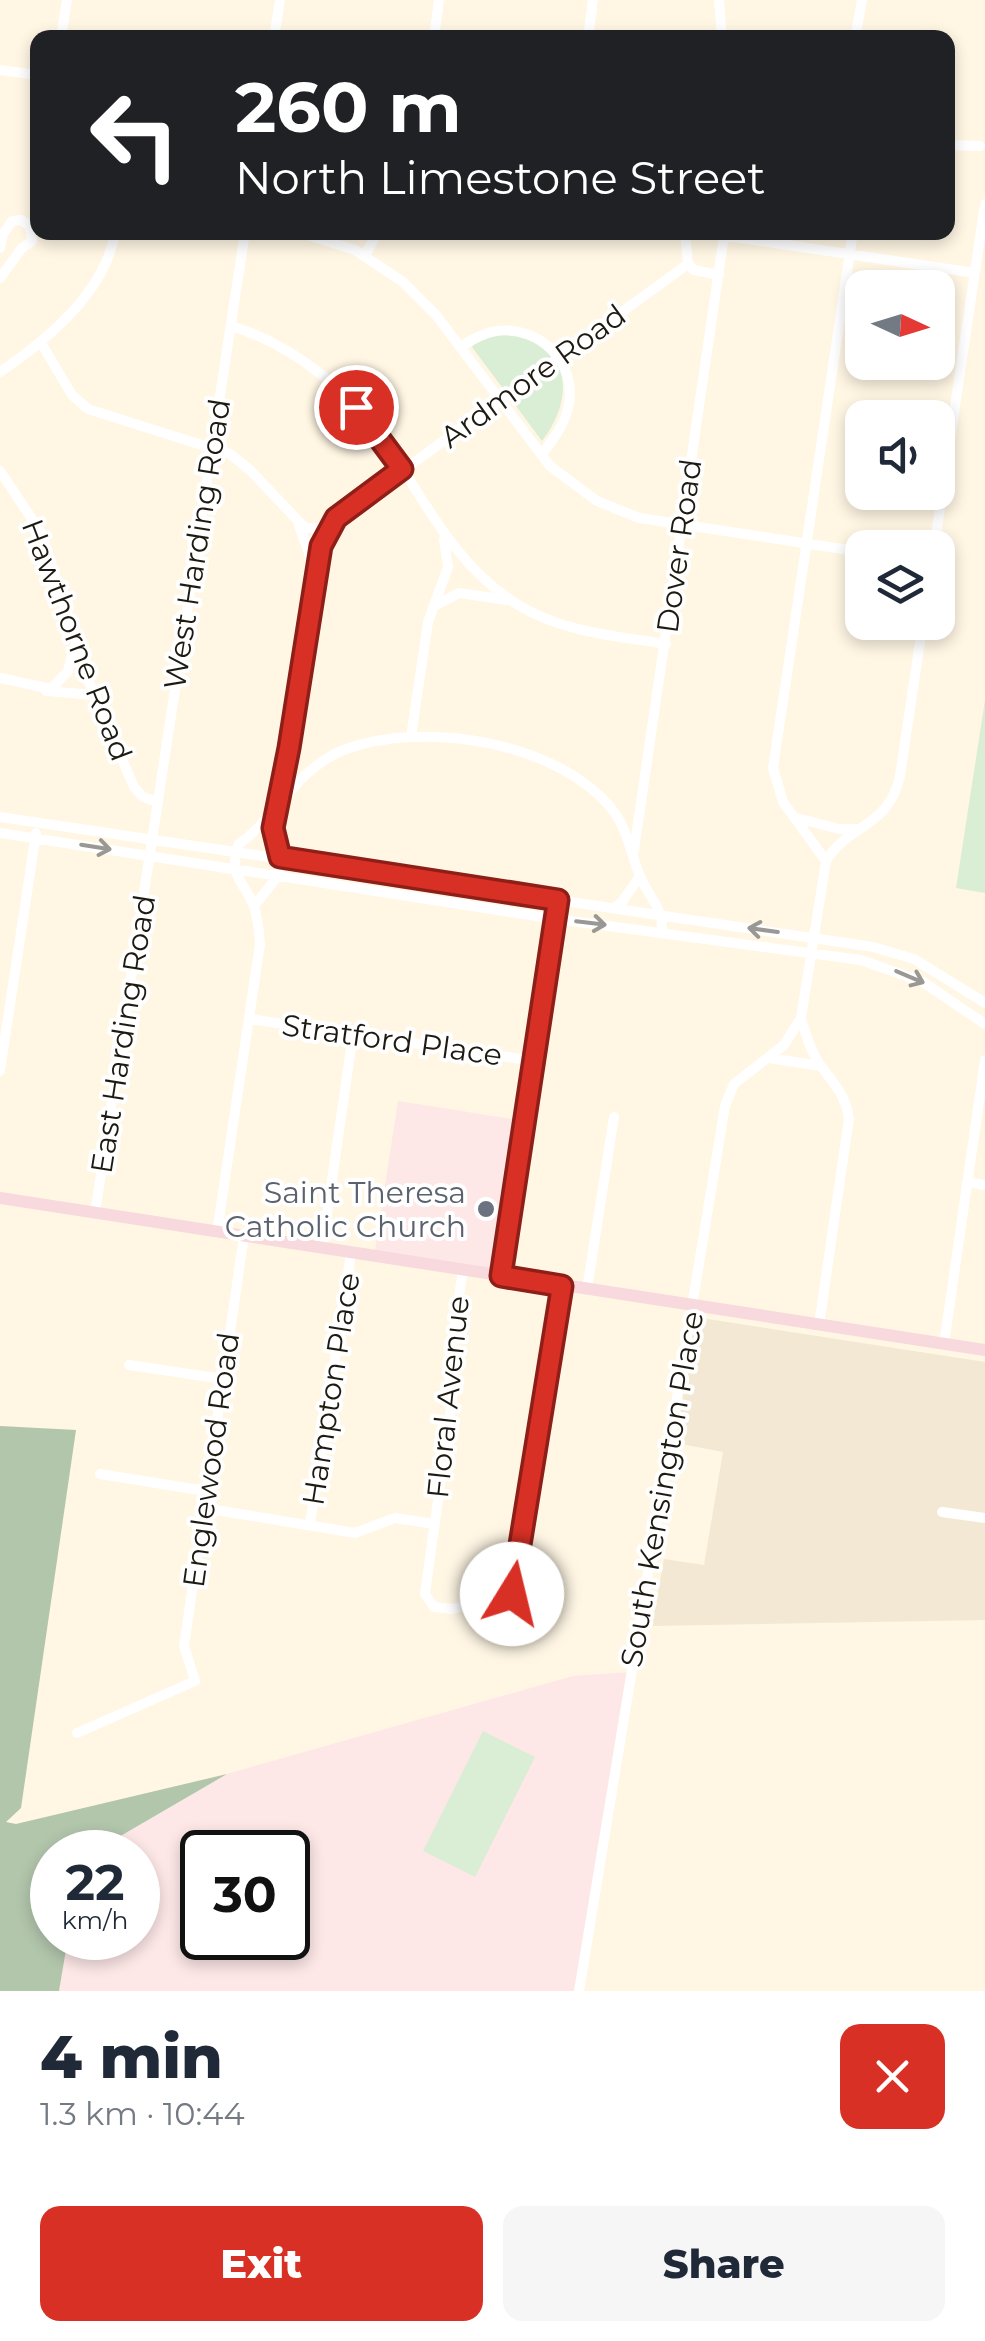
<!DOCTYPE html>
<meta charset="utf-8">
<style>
:root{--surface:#fff;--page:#f6f6f7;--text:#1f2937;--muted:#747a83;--accent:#d93025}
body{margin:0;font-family:Montserrat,sans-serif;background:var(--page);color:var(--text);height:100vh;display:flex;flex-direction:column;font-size:38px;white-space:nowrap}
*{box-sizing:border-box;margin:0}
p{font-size:32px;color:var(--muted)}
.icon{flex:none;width:55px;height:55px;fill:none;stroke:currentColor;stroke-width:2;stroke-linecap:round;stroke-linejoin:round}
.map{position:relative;height:1991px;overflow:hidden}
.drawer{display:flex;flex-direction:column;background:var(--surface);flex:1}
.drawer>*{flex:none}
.guide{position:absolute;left:30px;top:30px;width:925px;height:210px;border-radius:20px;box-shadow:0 5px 15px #0003;background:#202124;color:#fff;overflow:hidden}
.needle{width:65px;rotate:94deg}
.tools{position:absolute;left:845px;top:270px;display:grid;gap:20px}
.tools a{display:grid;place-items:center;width:110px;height:110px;border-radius:20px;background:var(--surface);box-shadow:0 5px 15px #0003;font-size:50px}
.speed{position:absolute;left:30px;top:1830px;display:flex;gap:20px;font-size:50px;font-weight:700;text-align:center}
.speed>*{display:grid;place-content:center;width:130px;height:130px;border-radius:50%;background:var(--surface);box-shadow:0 5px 15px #0003;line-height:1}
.speed small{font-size:25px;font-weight:400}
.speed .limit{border:5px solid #111;border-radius:15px;background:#fff;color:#111}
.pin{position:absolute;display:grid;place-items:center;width:85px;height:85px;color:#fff;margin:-42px;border:5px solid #fff;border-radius:50%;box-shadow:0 2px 10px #0007}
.me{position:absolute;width:110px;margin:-55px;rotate:9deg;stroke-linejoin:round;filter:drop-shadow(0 0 8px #0008)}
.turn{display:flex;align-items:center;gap:35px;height:210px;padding:0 40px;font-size:45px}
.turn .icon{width:130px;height:130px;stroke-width:2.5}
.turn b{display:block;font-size:70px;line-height:85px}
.round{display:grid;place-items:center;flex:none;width:105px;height:105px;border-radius:20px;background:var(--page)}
.summary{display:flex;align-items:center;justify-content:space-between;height:170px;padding:0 40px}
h1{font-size:60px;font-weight:800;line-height:75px}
.primary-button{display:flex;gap:20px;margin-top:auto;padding:20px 40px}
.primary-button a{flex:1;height:115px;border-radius:20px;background:var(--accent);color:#fff;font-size:40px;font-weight:800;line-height:115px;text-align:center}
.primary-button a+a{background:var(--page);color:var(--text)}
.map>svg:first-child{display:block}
.commercial{fill:#f3e8d3}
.education{fill:#fde7e7;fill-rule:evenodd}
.green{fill:#daeed5}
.forest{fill:#b2c6ac}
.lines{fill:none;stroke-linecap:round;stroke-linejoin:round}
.minor{stroke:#fff;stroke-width:10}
.major{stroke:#f8d9de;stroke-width:12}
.oneway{stroke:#999894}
.route-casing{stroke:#8d1f18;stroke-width:25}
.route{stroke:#d93025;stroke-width:18}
.worship-dot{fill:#6b7280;stroke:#fff;stroke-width:4}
.labels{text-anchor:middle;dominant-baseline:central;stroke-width:8;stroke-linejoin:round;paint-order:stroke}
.street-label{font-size:30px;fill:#1d1a11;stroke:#fff}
.worship-label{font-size:30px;fill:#5b616d;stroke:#fff;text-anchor:end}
</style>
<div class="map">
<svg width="985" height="1991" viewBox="0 0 985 1991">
<rect width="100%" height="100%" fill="#fff6e4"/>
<path class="commercial" d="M695,1317L985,1362V1620L652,1626L664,1559L704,1565L723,1452L676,1443Z"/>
<path class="education" d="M398,1101L524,1121L501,1276L374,1257Z
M630,1672L579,1991H59L68,1938H138V1852H93L227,1774L573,1676ZM202,1852H288V1938H202Z"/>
<path class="green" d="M501,334C568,337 579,393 542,441L472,347L477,341Z
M985,700V893L956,888Z
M483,1731L535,1757L475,1877L423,1851Z"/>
<path class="forest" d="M0,1426L76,1430L21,1808L6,1822L16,1824L227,1774L93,1852H52V1938H68L59,1991H0Z"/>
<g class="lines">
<path class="minor" d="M719,0L722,38
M61,38L67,0
M274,38L280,0
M434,38L439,0
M588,38L593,0
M855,38L862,0
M0,70L38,75
M948,145L980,146
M298,232L355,250L403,282L436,315L550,466L597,501L639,518L862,552
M685,232L688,264L694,270L719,275
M701,232L975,273
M0,248L3,234L12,221L21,220L30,226L32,241L22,248L0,278
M365,255L378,232
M231,326C295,345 353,394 390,449C428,507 458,569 520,606C563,632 616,636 666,644
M41,343L72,395L88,409L230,454L250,470L304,527L316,529L331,522
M460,347C472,340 483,333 496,331C540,325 579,364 568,408C564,426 552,441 541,455
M0,372C46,341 106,291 115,232
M0,471L42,534L85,673L134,787L143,797L158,802
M299,525L313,565
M934,548L985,204
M438,604L459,593L507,600
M0,678L51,689L68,671L74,647
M46,691L94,695
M411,737L428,622L448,567L444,539
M0,817L873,947L914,959L985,1003
M797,818L839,829H859
M0,833L556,919L861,960L923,982L985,1024
M634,850L724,236
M826,861L783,802L773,768L853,232
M254,906L278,876L280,851L273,828L289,749L318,556L337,518L688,264
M614,908L622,902L640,876
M250,1019L534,1061
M801,1019C806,1034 811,1053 821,1066C834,1084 845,1094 849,1118L819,1325
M769,1058L821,1066
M0,1071L36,833
M967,1182L985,1185
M95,1213L245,232
M217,1232L260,944C259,931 258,916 253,904C241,877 229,877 238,845C279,815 296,768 346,749C424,721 555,741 611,808C628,828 630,854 641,878C650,899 664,909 662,933
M322,1249L353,1034
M463,1270L448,1368L452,1399L425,1594L434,1607L452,1609L559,1582
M501,1276L559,900
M587,1289L614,1117
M944,1344L985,1060
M129,1365L223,1379
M100,1474L206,1491
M204,1508L355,1533L395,1518L434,1524
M942,1512L985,1518
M310,1525L351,1253
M513,1594L563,1286
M77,1733L195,1681L184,1646L244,1236
M579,1991L725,1106L734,1084L784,1045L801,1018L826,861C850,822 888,829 900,776L923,622"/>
<path class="major" d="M0,1198L985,1350"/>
</g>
<defs><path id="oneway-shaft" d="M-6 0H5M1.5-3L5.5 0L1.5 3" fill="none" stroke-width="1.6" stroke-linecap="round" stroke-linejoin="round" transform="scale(2.5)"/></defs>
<g class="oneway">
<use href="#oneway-shaft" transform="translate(96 847) rotate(9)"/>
<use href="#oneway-shaft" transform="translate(591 923) rotate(7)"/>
<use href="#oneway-shaft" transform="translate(763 930) rotate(-172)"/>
<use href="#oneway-shaft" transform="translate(910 977) rotate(23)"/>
</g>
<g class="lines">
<g class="route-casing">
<path id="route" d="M356,407L402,469L336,518L321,546L289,748L273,828L280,857L558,900L501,1276L562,1286L512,1594"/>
</g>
<use href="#route" class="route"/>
</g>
<circle class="worship-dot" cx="486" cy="1209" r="10"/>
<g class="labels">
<g class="street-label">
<text transform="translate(533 376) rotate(-36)">Ardmore Road</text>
<text transform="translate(197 544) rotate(-81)">West Harding Road</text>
<text transform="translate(679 546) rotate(-82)">Dover Road</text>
<text transform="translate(77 640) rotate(69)">Hawthorne Road</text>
<text transform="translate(123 1034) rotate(-81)">East Harding Road</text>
<text transform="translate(392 1040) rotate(8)">Stratford Place</text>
<text transform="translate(331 1389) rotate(-81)">Hampton Place</text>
<text transform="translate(448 1397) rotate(-84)">Floral Avenue</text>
<text transform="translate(211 1460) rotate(-82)">Englewood Road</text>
<text transform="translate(662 1489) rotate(-80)">South Kensington Place</text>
</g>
<g class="worship-label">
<text x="466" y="1192">Saint Theresa<tspan x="466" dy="34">Catholic Church</tspan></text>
</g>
</g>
</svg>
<div class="tools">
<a><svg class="needle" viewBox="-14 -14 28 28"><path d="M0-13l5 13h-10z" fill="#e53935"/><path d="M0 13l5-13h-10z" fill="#747a83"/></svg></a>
<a><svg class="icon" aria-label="sound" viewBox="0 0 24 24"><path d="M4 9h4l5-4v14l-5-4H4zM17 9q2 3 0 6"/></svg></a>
<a><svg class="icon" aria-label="layers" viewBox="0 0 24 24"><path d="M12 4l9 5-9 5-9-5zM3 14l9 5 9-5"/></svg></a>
</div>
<div class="speed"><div>22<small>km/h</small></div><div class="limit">30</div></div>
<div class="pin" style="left:356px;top:407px;background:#d93025"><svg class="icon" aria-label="arrive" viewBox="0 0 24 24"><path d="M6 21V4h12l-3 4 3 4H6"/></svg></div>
<svg class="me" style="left:512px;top:1594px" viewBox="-20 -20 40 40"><circle r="19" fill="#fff"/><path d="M0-13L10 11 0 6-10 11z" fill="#d93025"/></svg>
<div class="guide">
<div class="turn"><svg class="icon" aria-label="left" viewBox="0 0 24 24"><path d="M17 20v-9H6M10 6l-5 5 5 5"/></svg><div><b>260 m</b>North Limestone Street</div></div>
</div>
</div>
<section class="drawer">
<div class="summary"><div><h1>4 min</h1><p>1.3 km · 10:44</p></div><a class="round" style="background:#d93025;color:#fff"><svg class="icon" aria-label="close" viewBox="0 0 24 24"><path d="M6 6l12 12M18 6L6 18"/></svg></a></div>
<div class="primary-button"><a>Exit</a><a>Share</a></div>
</section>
